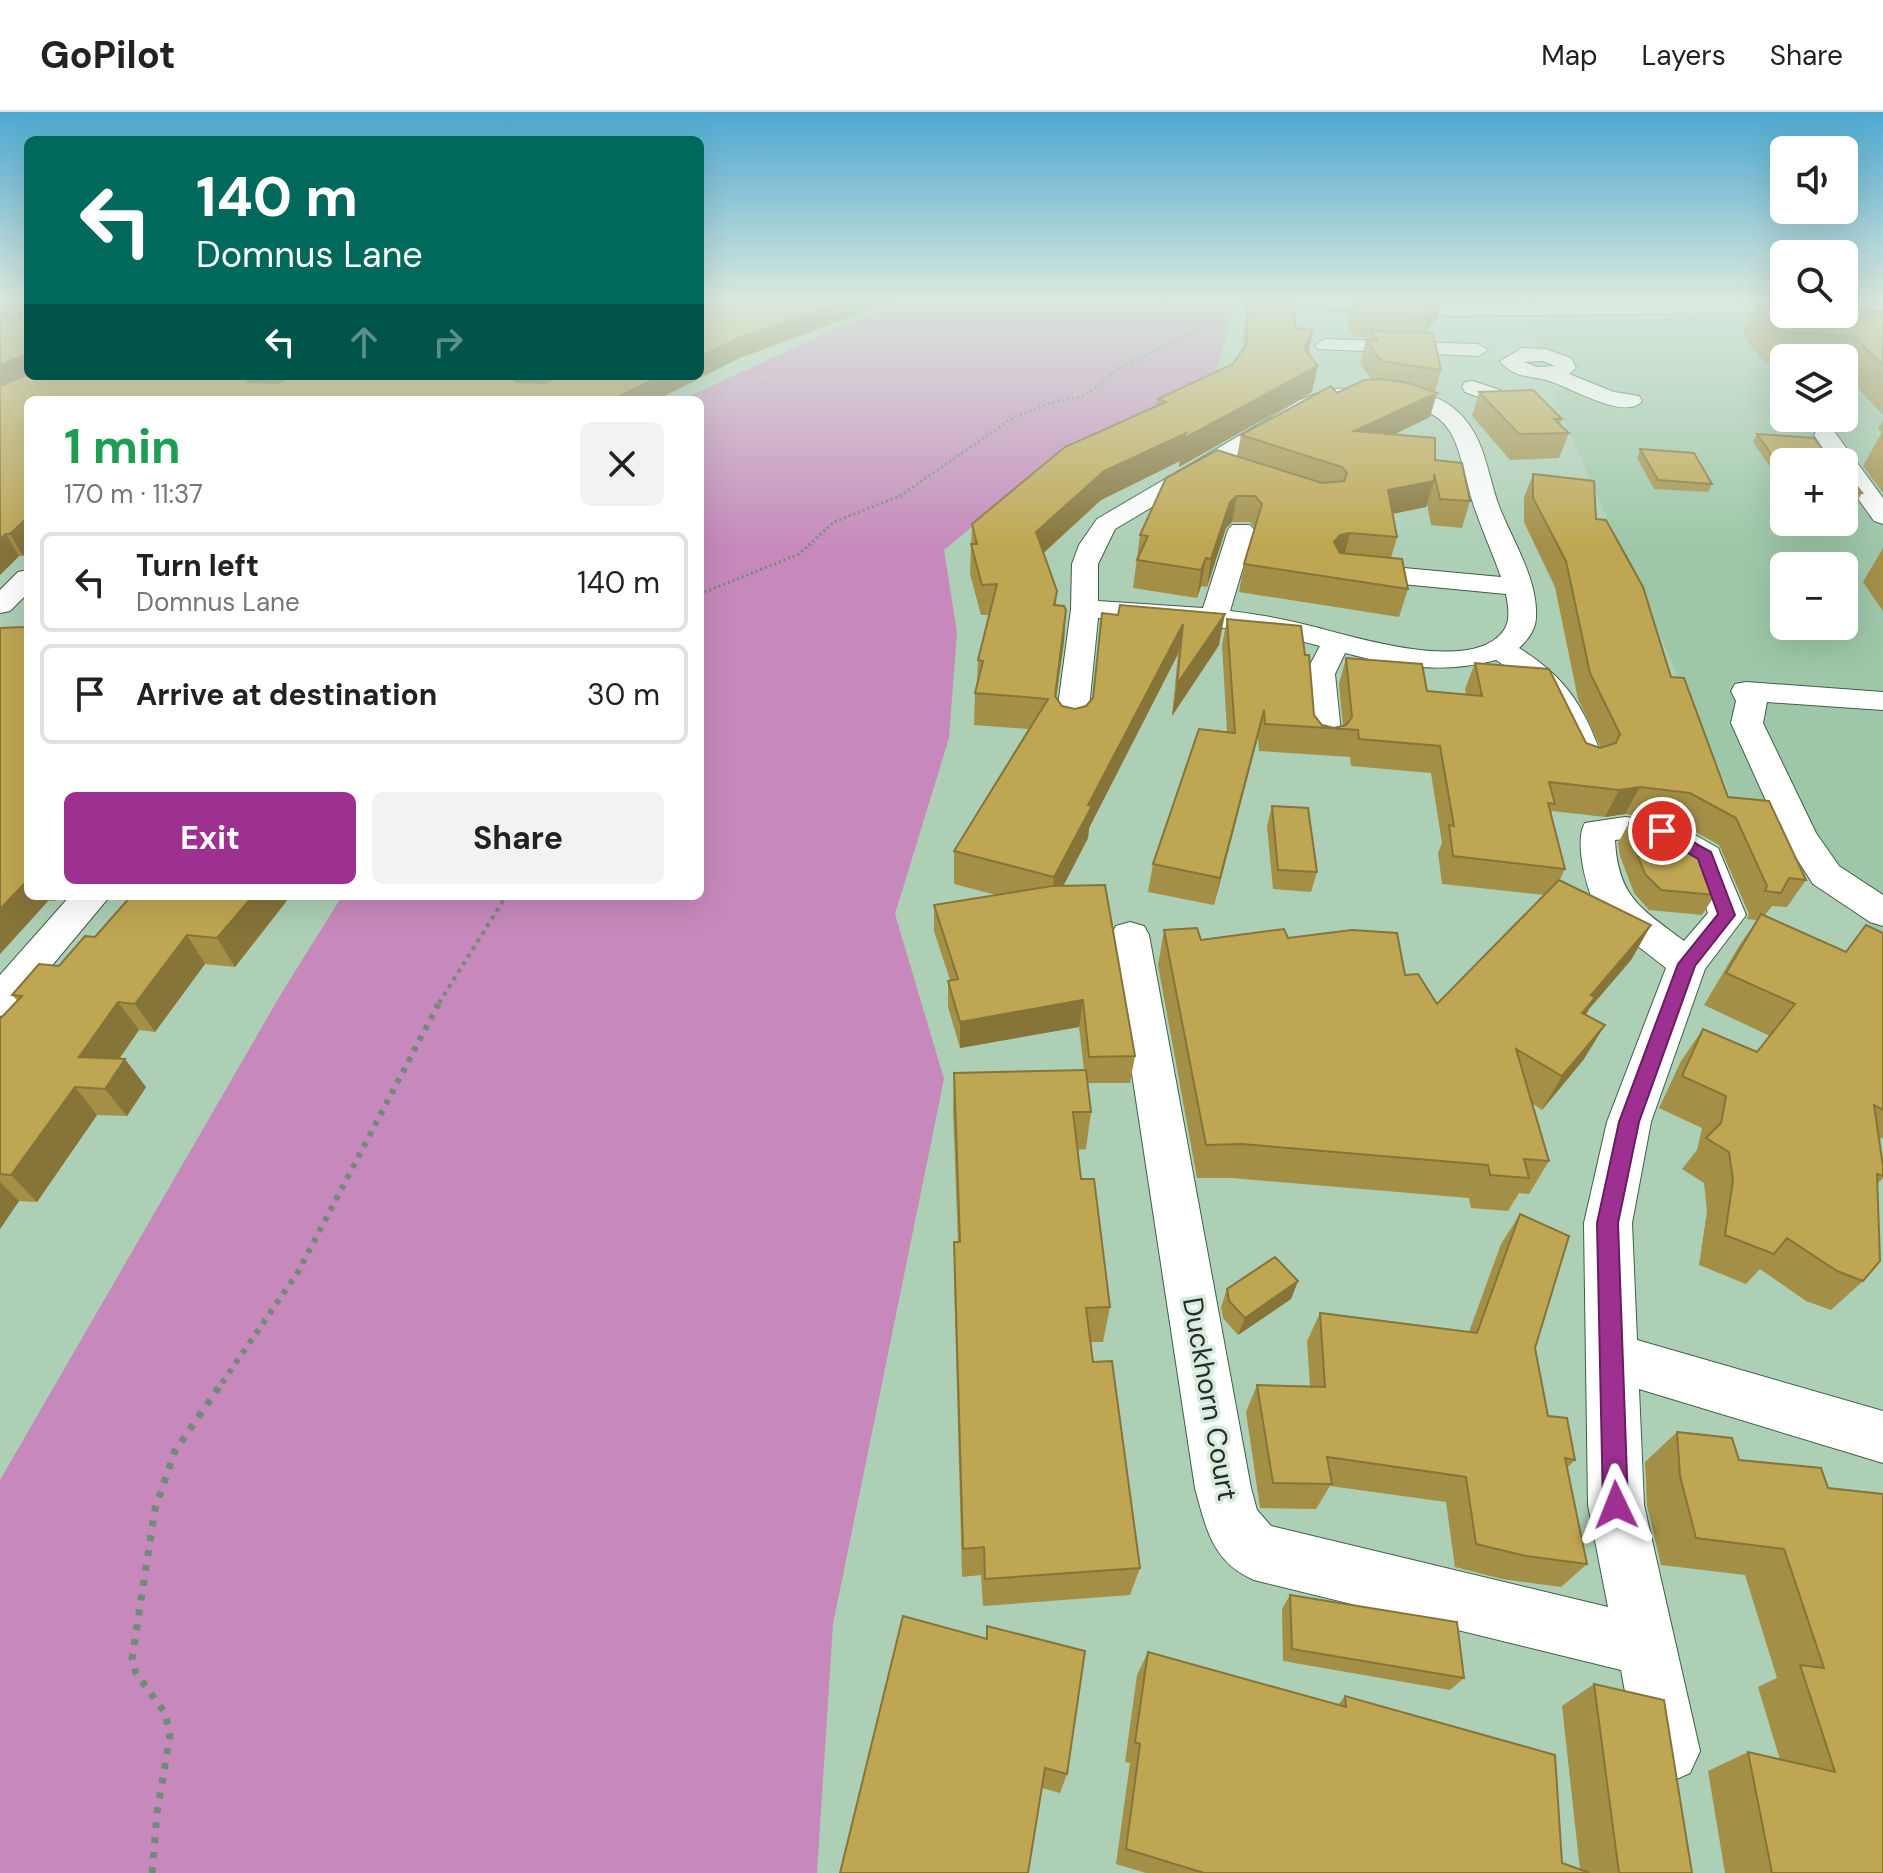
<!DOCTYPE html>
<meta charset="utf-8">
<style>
:root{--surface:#fff;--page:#f2f2f2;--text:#222;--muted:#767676;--line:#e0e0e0;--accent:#9d3090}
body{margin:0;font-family:"DM Sans",sans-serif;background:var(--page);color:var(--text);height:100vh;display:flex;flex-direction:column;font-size:30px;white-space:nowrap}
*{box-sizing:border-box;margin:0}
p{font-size:26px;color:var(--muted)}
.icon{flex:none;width:44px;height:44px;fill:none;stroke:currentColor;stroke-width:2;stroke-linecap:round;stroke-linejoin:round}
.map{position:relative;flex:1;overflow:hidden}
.drawer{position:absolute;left:24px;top:284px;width:680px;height:504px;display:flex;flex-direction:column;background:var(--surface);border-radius:12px;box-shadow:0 8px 32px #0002}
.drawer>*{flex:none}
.banner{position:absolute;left:24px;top:24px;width:680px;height:244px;border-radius:12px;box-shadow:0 8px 32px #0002;background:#00695c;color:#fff;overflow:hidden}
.controls{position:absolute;left:1770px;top:24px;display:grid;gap:16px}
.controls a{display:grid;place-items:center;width:88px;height:88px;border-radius:12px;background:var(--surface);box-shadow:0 8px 32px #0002;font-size:40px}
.pin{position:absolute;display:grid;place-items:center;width:68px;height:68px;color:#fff;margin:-34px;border:4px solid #fff;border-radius:50%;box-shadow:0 2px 8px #0007}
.me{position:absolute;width:88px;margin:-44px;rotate:358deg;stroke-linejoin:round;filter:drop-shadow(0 0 6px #0008)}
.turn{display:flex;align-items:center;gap:28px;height:168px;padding:0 40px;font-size:36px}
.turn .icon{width:104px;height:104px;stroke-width:2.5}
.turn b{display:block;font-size:56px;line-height:68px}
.lanes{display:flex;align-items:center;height:76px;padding:0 40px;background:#0003;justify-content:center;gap:40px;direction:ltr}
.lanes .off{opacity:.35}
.round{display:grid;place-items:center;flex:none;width:84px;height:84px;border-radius:12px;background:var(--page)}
.summary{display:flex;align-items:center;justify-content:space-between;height:136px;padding:0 40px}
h1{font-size:48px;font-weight:700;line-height:60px;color:#1e9e55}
.action{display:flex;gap:16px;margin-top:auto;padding:16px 40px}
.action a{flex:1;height:92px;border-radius:12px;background:var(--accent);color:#fff;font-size:32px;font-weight:700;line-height:92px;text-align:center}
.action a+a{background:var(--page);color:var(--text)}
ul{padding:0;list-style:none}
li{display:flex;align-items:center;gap:24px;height:100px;margin:0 16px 12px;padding:0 24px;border:4px solid var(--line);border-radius:12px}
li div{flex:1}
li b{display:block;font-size:30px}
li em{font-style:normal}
header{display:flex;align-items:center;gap:48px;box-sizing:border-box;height:112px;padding:0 40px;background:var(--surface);border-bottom:2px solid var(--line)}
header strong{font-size:38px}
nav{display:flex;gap:44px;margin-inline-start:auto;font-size:28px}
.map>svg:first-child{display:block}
.built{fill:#9ec7a9;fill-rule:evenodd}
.green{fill:#c789bc}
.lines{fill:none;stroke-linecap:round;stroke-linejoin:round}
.minor-casing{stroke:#405e49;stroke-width:2}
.path-far3{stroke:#728b78;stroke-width:3;stroke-dasharray:2 3;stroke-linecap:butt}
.path-far2{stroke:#728b78;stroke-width:4;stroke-dasharray:4 5;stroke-linecap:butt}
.path-far1{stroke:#728b78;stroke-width:6;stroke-dasharray:5 7;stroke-linecap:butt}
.path{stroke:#728b78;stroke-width:7;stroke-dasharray:6 9;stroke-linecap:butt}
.minor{fill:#fff;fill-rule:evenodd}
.wall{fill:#a48f47}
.shaded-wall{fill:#867439}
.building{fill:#bfa652;stroke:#867439;stroke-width:2}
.route{fill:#9d3090;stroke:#661f5e;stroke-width:2}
.labels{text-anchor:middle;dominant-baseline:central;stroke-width:7;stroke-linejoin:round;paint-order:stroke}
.near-street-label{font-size:28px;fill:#233026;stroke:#daebde}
</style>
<header>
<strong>GoPilot</strong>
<nav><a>Map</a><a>Layers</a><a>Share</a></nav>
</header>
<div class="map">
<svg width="1883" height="1761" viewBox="0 0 1883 1761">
<rect width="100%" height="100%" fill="#adcfb6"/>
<path class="built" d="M1671,198H1770L1883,211V823L1761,729L1733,688L1552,281L1571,274L1541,257L1538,250V229L1520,204ZM1784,246H1844V306H1784ZM1784,350H1844V410H1784ZM1784,454H1844V514H1784Z"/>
<path class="green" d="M912,188H1237L1212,272L1027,369L944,438L957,520L949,626L895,802L944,967L833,1512L817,1761H0V1368L281,882L342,784H700V288H681L863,204Z"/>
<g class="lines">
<g class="minor-casing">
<path id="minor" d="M1293,188H1394L1453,192L1784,188V200L1453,204L1302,194Z
M1844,189L1883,194V206L1844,201Z
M1325,227L1478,232L1488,238L1478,244L1318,237L1315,233Z
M1522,236L1546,237L1571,246L1576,256L1569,262L1614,280L1639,284L1642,289C1625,310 1567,273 1546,268C1528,264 1512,265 1500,249ZM1543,249L1555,254L1537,255L1524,250Z
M1473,269L1500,278L1503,283L1492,290L1465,280L1462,275L1465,270Z
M1375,276C1402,278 1436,279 1457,299C1485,324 1487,361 1499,394C1512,428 1538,467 1536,505C1536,517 1528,528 1519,536C1569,567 1585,597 1604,650L1600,657L1588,660L1576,657L1545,587L1525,567L1496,548C1443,562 1398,555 1345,541L1335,562L1342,630L1337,637L1326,640L1315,637L1310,630L1305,562L1320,534C1247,514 1173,511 1098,506L1087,616L1082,623L1071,626L1060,623L1055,616L1071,497L1072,452L1079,433L1097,407L1300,288L1329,277ZM1375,288C1456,297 1453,317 1472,388C1480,414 1492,439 1501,465L1350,451L1340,453L1336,459L1340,465L1350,467L1506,482C1508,493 1511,508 1504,518C1472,565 1346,522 1303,512C1279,506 1254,502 1230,499L1254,418L1250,413H1232L1228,418L1203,496L1098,489V452L1115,417L1316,298L1333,290Z
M1825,316L1833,318L1883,386V412L1874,409L1844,367V350H1832L1814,323L1817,318Z
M28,458V481L10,499L0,501V478L18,460Z
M1746,570L1883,580V598L1767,590L1763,611L1816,721L1839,754L1883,783V814L1870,810L1813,772L1781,722L1731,611L1736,589L1731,579L1735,572Z
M1625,705L1674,711L1718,736L1746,803L1705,857L1651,1010L1632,1111L1637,1228L1883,1299V1351L1639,1277L1644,1393L1700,1639L1690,1661L1668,1671L1646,1661L1636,1639L1621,1558L1254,1468C1212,1450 1206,1416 1195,1376L1111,823L1116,814L1130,810L1144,814L1149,823L1251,1376L1257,1398L1271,1414L1608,1495L1588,1393L1584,1111L1607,1010L1666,856C1645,839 1622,823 1603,805C1588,790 1573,729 1585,711ZM1625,727L1654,730L1689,751L1708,801L1684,829C1642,797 1618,786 1615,728Z
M70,784H110L14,899L0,904V863Z"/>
</g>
<path class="path-far3" d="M700,482L799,442L834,410L900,384L1014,305L1050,291L1084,284L1120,256L1197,218V210L1191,199L1158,188"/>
<path class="path-far2" d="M439,891L506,784"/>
<path class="path-far1" d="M222,1271L298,1160L440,889"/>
<path class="path" d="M152,1761L157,1701L170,1623L165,1601L136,1561L132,1547L155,1397L175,1339L223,1269"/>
<use href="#minor" class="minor"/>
</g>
<path class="wall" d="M0,188H28V264H555L544,271L740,246L656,288H28L23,444H19L0,463Z
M1247,188H1295V216L1308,242L1312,280L1179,355L1180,349L1101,388L1044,441L1057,479L1056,493L1066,498L1064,529L1056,586L1062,594L1075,597L1086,594L1093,586L1118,503L1120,493L1219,533L1172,604L1178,542L1089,716L1088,726L1063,774L1135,944L1130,971H1088L1091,1000L1086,1037L1077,1038L1081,1067L1110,1195L1103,1230H1091L1093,1250L1140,1456L1130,1483L983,1494L981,1463L962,1465L954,1166V1130H958L953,999L954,961L1084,958L1079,915L960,936L948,895V869L950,868L934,819V793L996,783L954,772V739L1029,617L974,613L975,581L977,572L978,548L989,503H981L970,462L972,412L1157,294L1158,287L1233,252L1243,236L1245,200Z
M1356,188H1455H1443L1438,206L1425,219L1424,221L1441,258L1435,280L1430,305L1394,322L1435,348L1470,389L1462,416L1431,413L1427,392L1426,395L1393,402L1397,425L1391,446L1408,477L1399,505L1239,480L1244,452L1255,416L1250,410H1232L1226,416L1207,475L1201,474L1197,486L1133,476L1140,423L1237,344L1241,323L1371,267L1360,251L1366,228H1368L1369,225H1354L1347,214L1352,191L1356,192Z
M1756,193L1883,198V303L1844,262V246H1784V252L1765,251L1742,223Z
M1479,280L1562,307L1560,313L1569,321L1559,346L1510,348L1472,304Z
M1883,308V381L1863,354L1882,320L1878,317Z
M1757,322L1814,326L1827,343L1846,344V360L1862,381L1857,390L1844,389V350H1784V375L1753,330Z
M1640,337L1712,372L1708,380L1654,377L1637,346Z
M1533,362L1596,407L1728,685L1806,768L1787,795L1772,794L1765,803L1846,840L1883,821V1025L1879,1028L1883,1054V1066L1877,1072L1863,1169L1831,1198L1806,1189L1760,1157L1746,1172L1699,1153L1707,1099L1704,1071L1682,1057L1697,1038L1702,1016L1659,996L1681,949L1703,917L1757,940L1770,924L1704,893L1739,834L1757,808L1747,807L1749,802L1719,733L1674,708L1625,702L1605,705L1552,699L1550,702L1565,757L1559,769L1651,813L1631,848L1589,897L1586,903L1584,947L1542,998L1533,992L1549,1049L1529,1082L1519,1081L1508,1099L1471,1096L1469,1086L1232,1066H1197L1158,853L1164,818L1201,828L1288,826L1405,863L1437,892L1544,783L1442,772L1438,741L1442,731L1431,661L1351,654L1350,645L1259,639L1258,625L1214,793L1148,780L1153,752L1227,620L1222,533L1227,507L1322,613L1334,616L1343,614L1339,572L1346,546L1427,579L1466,582L1465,577L1475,551L1586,631L1601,636L1578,587L1555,475L1524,410V386Z
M1883,436V499L1863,470Z
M24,515L28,784H59L55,789H48L0,842V516Z
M1272,694L1317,760L1311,780L1273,777L1267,714Z
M1629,711L1717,780L1702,803L1649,798L1634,781L1620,744L1618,731Z
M287,789L235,855L205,852L155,920L139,918L119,947L146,975L127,1004L97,1003L37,1090L19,1089L0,1117V907L17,888L12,883L59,854L95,825Z
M1520,1102L1535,1236L1548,1304L1575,1348L1567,1356L1587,1452L1561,1475L1502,1467L1455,1455L1446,1390L1330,1374L1316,1397L1260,1396L1246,1300L1257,1273L1310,1274L1307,1229L1320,1201L1469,1220L1501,1132Z
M1298,1169L1291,1187L1238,1223L1223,1206L1221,1195L1227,1177Z
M1677,1320L1739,1348L1821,1356L1883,1761H1725L1708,1659L1748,1640L1780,1648L1758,1575L1777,1566L1745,1463L1661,1453L1647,1393L1645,1350Z
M1290,1483L1464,1566L1450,1578L1283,1549L1282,1497Z
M987,1514L1067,1662L1060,1681L1042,1676L986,1526Z
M1148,1540L1338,1593L1345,1584L1562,1751L1580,1758L1562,1594L1594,1572L1692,1761H1146L1116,1752L1130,1651L1125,1650L1137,1563Z"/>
<path class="shaded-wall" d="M700,188H735L700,202Z
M845,188H897L740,246L656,288H615V286L661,264H700V245L738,226Z
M1439,188H1443L1438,206L1425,219L1429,204L1428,199Z
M1313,218L1308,244L1304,236Z
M27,242L28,244V264L0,278V253Z
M1318,254L1312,280L1179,355L1180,349L1101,388L1034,449L1036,420L1104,359Z
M250,264H292L259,280L247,270Z
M518,264H555L520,285L515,270L516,266Z
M1437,281L1430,305L1348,345L1354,319Z
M1434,369L1426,395L1381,404L1388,378Z
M1237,384L1232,410L1226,416L1207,475L1211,447L1230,390Z
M28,405V439L23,444L10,422Z
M1350,421L1343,448L1334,430L1340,423Z
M6,422L19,444L0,463V427Z
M1206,446L1201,474L1197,486L1201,458Z
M1066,498L1064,529L1052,616L1055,584Z
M1225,502L1219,533L1172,604L1177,572Z
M1183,512L1178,542L1089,716L1088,726L1051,798L1054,765L1088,693Z
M1264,598L1258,625L1214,793L1220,766Z
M1640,675L1625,702L1605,705L1619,678Z
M28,768V784H45L48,789L0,842V797Z
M51,784H59L55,789Z
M253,784H290L235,855L217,826Z
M1651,813L1631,848L1589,897L1575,920L1562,935L1591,883Z
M187,823L205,852L155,920L135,892Z
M1083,888L1079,915L960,936V910Z
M118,890L139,918L101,973L79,945Z
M1605,913L1584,947L1542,998L1562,964Z
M125,947L146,975L127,1004L105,977Z
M75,975L97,1003L37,1090L11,1063Z
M0,1070L19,1089L0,1117Z
M1298,1169L1291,1187L1238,1223L1245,1206Z"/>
<path class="building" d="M3,188H28V242L0,253V204L18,209L21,206V193Z
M729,188H845L738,226L700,245V199Z
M1248,188H1295V216L1313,218L1304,236L1318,254L1183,327L1186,321L1104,359L1036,420L1057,479L1054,493L1064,494L1066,498L1055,584L1062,594L1075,597L1086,594L1093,586L1102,501L1118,503L1120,493L1225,502L1177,572L1183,512L1088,693L1092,694L1054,765L954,739L1048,587L975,581L983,549L978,548L997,472L982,473L971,432H977L972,412L1065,335L1166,290L1158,287L1233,252L1247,231Z
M1361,188H1439L1428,199L1429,204L1359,202L1352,191L1362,192Z
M1756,193L1784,194V202H1844V197L1883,198V253L1853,224L1779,220Z
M1371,219L1433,221L1441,258L1381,249L1366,228L1378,229Z
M28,262V264H250L247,270L279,271L291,264H518L516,266L515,270L546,271L557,264H661L615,286L618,287L616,288H28V405L10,422H6L0,427V274Z
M1381,267L1408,271L1437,281L1354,319L1435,326V348L1462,351L1470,389L1440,387L1434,362V369L1388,378L1397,425L1350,421L1340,423L1334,430L1340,441L1402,447L1408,477L1244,452L1262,392L1255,384H1237L1230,390L1211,447L1206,446L1201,458L1137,448L1148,424L1140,423L1166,366L1217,338L1322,371L1344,369L1347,361L1342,355L1241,323L1331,274L1337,281L1364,268Z
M1533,278L1562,307H1554L1569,321L1519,322L1479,280Z
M1757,322L1814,326L1827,343L1846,344V360L1862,381L1844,380V350H1784V360Z
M1640,337L1694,341L1712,372L1658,368Z
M1533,362L1594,369L1596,407L1606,408L1643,475L1671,565L1684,566L1728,685L1769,689L1806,768L1789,766L1781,781L1765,779L1767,774L1736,706L1690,681L1640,675L1619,678L1549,670L1555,692L1548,691L1565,757L1453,744L1449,713L1454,714L1440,634L1359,627L1358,618L1265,612L1264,598L1220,766L1153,752L1199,617L1235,621L1227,507L1301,514L1305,543H1309L1314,603L1322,613L1334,616L1346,613L1352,605L1346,546L1422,552L1427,579L1482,584L1475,551L1549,557L1586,631L1600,636L1616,631L1620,622L1590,561L1566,449L1533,386Z
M28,510V768L0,797V516L24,515Z
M1272,694L1308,696L1317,760L1278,758Z
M1629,711L1664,713L1698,733L1717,780L1715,783L1661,778L1645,762L1630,724Z
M1559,768L1651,813L1591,883L1595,886L1582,901L1605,913L1562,964L1516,937L1549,1049L1524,1047L1529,1066L1490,1063L1488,1053L1242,1032L1206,1033L1164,818L1197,816L1201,828L1284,817L1288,826L1352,818L1397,821L1405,863L1418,862L1437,892Z
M1105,773L1135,944L1089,945L1083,888L960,910L948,869L958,867L934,793L1052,774Z
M131,784H253L217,826L187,823L135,892L118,890L79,945L125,947L105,977L75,975L11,1063L0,1062V907L22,884L12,883L39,852L59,854L85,824L95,825Z
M1761,802L1846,840L1866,813L1883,821V998L1874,993L1883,1054V1064L1877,1062L1880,1149L1863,1169L1837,1159L1787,1126L1774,1142L1725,1123L1733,1068L1729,1040L1706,1026L1721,1011L1726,984L1682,964L1703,917L1757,940L1795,892L1726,861Z
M1086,958L1091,1000H1073L1081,1067H1094L1110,1195L1086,1196L1093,1250L1112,1249L1140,1456L985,1467L984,1435L963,1437L954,1130H960L954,961Z
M1520,1102L1569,1124L1535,1236L1548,1304L1567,1306L1575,1348L1565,1346L1587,1452L1526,1444L1476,1432L1466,1365L1327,1345L1332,1372L1273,1371L1257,1273L1325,1275L1320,1201L1477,1221Z
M1275,1145L1298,1169L1245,1206L1229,1189L1227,1177Z
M1677,1320L1732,1326L1739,1348L1821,1356L1828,1376L1883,1382V1761H1772L1748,1640L1835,1660L1800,1553L1824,1556L1784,1437L1696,1426L1680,1364Z
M1290,1483L1457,1510L1464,1566L1292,1537Z
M903,1504L987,1527V1514L1085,1539L1067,1662L1045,1656L1028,1761H840Z
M1148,1540L1346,1595L1345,1584L1555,1643L1562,1751L1590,1761H1204L1126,1737L1140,1632L1135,1630Z
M1594,1572L1664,1588L1692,1761H1619Z"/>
<linearGradient id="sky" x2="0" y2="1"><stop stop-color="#4da8d0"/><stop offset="0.43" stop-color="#dae9de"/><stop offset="1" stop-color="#dae9de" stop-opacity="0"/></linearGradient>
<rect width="1883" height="435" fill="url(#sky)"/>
<path class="route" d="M1662,713L1711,740L1735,803L1695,854L1639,1010L1618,1111L1628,1393L1625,1402L1616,1406L1607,1402L1603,1393L1597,1111L1619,1010L1678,852L1718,802L1698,747L1656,722L1654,719Z"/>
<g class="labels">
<g class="near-street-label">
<text transform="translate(1210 1287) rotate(80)">Duckhorn Court</text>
</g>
</g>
</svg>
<div class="controls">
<a><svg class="icon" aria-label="sound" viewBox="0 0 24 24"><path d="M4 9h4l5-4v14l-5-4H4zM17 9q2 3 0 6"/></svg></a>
<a><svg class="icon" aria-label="search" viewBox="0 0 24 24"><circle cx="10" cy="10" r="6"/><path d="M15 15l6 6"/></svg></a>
<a><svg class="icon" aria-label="layers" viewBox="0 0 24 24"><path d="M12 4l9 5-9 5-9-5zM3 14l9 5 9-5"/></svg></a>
<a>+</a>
<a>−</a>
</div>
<div class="pin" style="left:1662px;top:719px;background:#d93025"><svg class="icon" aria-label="arrive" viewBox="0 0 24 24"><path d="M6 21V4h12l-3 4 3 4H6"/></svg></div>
<svg class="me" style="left:1616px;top:1393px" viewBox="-20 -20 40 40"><path d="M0-17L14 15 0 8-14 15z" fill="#9d3090" stroke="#fff" stroke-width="4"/></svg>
<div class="banner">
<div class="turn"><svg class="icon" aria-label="left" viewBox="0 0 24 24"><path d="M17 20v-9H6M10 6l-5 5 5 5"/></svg><div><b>140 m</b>Domnus Lane</div></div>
<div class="lanes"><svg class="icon" aria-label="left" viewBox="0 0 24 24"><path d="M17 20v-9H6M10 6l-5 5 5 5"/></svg><svg class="icon off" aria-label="ahead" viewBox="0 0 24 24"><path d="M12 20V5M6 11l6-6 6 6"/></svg><svg class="icon off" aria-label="right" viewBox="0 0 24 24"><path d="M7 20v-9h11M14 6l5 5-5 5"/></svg></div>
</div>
<section class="drawer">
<div class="summary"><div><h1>1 min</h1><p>170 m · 11:37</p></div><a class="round"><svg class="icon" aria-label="close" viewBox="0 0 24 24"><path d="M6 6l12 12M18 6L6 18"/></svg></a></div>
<ul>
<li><svg class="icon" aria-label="left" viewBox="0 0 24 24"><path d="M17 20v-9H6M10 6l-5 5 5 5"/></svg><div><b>Turn left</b><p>Domnus Lane</p></div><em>140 m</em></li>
<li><svg class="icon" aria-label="arrive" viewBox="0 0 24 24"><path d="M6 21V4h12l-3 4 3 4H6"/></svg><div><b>Arrive at destination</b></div><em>30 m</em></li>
</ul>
<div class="action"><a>Exit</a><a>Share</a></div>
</section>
</div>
